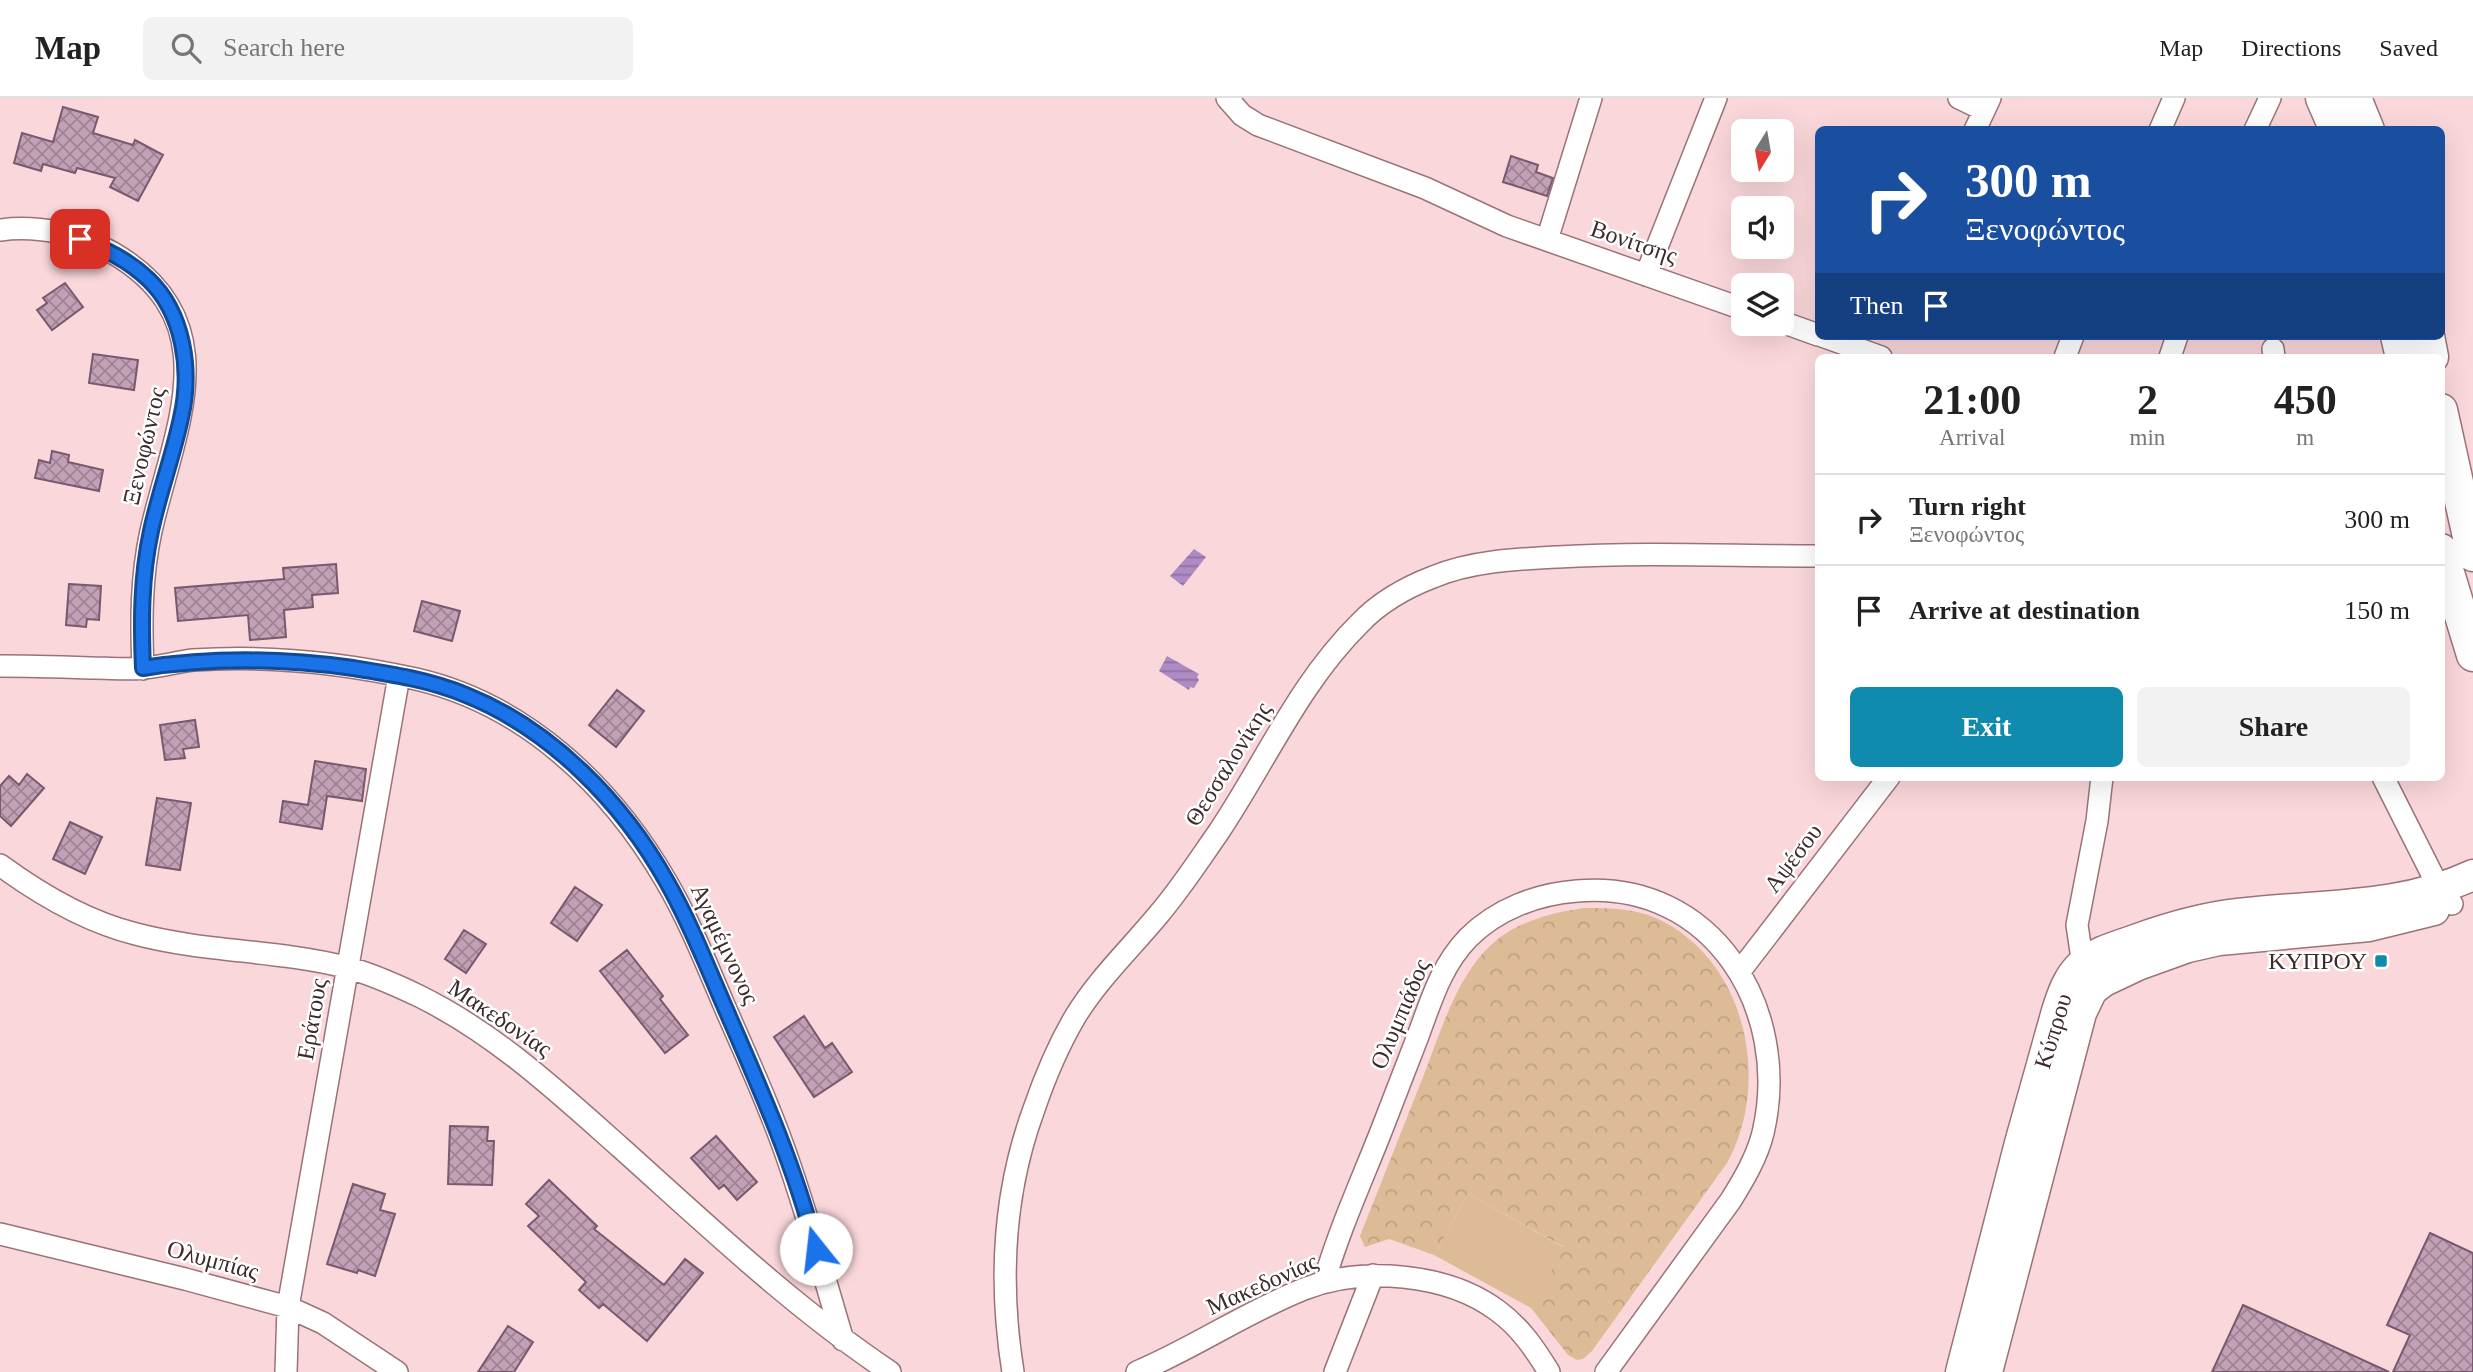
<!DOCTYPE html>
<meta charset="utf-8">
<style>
:root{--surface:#fff;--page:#f2f2f2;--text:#222;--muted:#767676;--line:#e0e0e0;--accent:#108aad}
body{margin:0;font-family:"Times New Roman",serif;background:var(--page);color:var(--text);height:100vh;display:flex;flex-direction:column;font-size:26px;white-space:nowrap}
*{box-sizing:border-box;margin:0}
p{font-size:23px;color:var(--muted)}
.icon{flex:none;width:38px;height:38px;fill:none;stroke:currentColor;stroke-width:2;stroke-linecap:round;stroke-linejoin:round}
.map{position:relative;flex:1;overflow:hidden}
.details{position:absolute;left:1815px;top:256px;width:630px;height:427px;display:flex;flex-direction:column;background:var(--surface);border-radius:10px;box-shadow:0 7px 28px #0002}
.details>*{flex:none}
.top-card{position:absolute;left:1815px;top:28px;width:630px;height:214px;border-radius:10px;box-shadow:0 7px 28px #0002;background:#1a4fa0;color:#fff;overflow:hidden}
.needle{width:46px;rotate:191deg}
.fabs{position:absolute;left:1731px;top:21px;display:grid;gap:14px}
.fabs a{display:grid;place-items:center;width:63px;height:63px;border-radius:10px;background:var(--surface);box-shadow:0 7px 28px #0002;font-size:35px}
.pin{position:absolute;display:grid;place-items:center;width:60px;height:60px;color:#fff;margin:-30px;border-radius:14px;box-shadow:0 4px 10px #0006}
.me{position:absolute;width:77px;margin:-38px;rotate:344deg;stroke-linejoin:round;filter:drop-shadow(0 0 5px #0008)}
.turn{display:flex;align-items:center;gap:24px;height:147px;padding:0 35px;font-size:32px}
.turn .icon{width:91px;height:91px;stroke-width:2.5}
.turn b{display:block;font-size:49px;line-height:60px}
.then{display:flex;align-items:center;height:66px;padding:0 35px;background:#0003;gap:14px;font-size:26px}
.eta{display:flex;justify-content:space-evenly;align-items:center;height:119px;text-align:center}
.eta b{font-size:42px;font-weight:600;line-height:49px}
.cta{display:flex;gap:14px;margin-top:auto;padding:14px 35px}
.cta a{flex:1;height:80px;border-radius:10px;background:var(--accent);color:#fff;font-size:28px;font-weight:600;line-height:80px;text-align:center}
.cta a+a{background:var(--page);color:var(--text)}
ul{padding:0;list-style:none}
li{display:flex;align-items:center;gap:21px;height:91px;padding:0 35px;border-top:2px solid var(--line)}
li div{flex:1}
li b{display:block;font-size:26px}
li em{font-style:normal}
header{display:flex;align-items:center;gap:42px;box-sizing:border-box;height:98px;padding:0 35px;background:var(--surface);border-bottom:2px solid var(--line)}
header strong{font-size:33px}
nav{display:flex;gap:38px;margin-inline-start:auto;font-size:24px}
.search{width:490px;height:63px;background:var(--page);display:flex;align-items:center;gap:18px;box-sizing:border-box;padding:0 24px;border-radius:10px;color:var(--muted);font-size:26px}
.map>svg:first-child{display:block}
.grass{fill:#debb97}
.park{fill:url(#park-crowns)}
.water{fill:url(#water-rules)}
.building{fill:url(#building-cross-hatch);stroke:#78596d;stroke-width:2}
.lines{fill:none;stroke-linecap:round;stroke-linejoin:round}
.street-casing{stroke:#997378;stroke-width:24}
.secondary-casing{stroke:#997378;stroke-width:33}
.primary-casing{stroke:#997378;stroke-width:35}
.street{stroke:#fff;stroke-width:21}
.secondary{stroke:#fff;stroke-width:30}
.primary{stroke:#fff;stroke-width:32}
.route-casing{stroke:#114b97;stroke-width:18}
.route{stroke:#1a73e8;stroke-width:12}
.poi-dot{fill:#108aad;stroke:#fff;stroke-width:2.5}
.labels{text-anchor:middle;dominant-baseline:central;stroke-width:5;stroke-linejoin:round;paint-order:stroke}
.street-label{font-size:24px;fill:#3c2b2d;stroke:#fff}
.poi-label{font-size:24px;fill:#3c2b2d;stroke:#fff;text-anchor:end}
</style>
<header>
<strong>Map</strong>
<div class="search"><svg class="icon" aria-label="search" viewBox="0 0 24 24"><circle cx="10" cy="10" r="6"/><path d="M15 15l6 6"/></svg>Search here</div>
<nav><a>Map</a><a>Directions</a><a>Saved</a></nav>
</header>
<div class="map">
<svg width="2473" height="1274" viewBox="0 0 2473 1274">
<defs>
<pattern id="park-crowns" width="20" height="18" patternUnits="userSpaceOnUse" patternTransform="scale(1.75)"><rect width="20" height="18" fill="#debb97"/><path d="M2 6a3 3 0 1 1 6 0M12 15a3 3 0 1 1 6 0" fill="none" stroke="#bfa182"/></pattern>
<pattern id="water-rules" width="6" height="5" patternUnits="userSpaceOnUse" patternTransform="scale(1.75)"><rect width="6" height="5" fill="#ae8bc4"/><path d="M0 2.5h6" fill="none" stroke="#8f72a0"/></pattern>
<pattern id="building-cross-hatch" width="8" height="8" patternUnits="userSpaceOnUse" patternTransform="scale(1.75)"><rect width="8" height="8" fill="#c2a0b5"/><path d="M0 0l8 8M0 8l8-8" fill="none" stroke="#9f8394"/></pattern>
</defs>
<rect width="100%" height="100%" fill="#fad7db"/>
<path class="grass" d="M1468,1096L1565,1150L1531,1210L1434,1157Z"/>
<path class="park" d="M1584,810C1609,810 1635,810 1658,821C1746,862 1772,984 1727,1065L1592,1253L1583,1261L1577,1262L1568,1257L1531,1210L1564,1149L1468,1096L1434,1157L1389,1141L1365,1149L1360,1138C1381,1085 1402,1032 1423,979C1440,936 1456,879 1491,847C1517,823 1551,815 1584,810Z"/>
<path class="water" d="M1194,451L1206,459L1183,488L1170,478Z
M1167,558L1199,576L1197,579L1199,582L1194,590L1190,589L1189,592L1159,573Z"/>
<path class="building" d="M63,9L98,19L93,35L133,47L135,42L163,57L138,103L110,89L115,80L77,70L75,75L43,66L41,73L14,65L22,35L53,44Z
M1511,58L1538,67L1536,74L1553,80L1547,98L1503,84Z
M65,185L83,209L52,232L37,212L47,205L43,200Z
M93,256L138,262L134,292L89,285Z
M52,353L69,357L68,364L103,372L99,393L35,380L39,362L50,365Z
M336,466L338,495L312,497L313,509L284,512L286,539L250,542L248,517L178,523L175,490L284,481L283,470Z
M69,486L101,488L99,522L87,521L86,529L66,527Z
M422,503L460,513L452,543L414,533Z
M617,592L644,613L616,649L589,627Z
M195,622L199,649L183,651L185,660L165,662L160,627Z
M315,663L366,671L362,703L327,698L322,731L280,724L283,703L308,707Z
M27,676L44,690L11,728L0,718V688L9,678L19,687Z
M157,700L191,705L180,772L146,767Z
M70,724L102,739L85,776L53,761Z
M575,789L602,807L577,843L551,825Z
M464,832L486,846L466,875L445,861Z
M627,852L663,898L660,901L688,937L665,955L600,873Z
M804,918L825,950L832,945L852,974L814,999L774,939Z
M450,1028L488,1029L487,1043H494L492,1087L448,1086Z
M716,1038L757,1084L737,1102L724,1087L719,1091L691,1060Z
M549,1082L597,1128L594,1131L664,1187L685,1161L703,1175L647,1243L603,1206L599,1210L579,1192L586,1184L528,1128L539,1118L526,1106Z
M353,1086L385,1096L380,1112L395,1116L375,1178L358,1172L357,1175L327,1166Z
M2430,1135L2473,1155V1274H2393L2410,1237L2387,1227Z
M2243,1207L2389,1274H2212Z
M508,1228L533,1244L514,1274H478Z"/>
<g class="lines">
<g class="street-casing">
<path id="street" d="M1227,0L1242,17L1258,27L1425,90L1507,128L1743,211
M1959,0L1984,12
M1975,32L1990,0
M2160,32L2174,0
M2255,32L2270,0
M0,132C38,127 80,136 113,155C231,224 174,331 151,433C141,479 141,524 143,571
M1547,142L1591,0
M1646,177L1716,0
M1782,224L1818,237
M1822,238L1881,259
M2273,251L2274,259
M2065,259L2073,238
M2170,259L2177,238
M0,568C31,568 62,569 94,570C110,570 127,572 143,570C160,569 176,564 193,562C267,557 344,565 416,581C525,606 611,688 666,783C689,822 706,865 724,907C744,953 765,998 782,1045C806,1110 823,1176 843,1242
M2383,679L2439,790L2452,806
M0,767C41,797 87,824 136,836C204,854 277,852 345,869C370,875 396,887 419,898C496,936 558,994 621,1050C708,1128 793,1209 890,1274
M1740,873L1889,679
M2094,873L2081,854L2077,827L2097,723L2102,679
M0,1136L185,1181L288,1209L323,1225L397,1274
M1324,1184C1339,1132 1362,1082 1382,1031C1394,1000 1406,969 1418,938C1431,903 1441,868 1468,840C1497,811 1537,796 1577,793C1713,781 1792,912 1763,1035C1757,1059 1744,1081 1731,1102L1606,1274
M286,1274L288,1209L399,578
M1013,1274C999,1186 1003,1095 1034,1011C1045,979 1058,948 1075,919C1098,881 1131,850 1159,816C1181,790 1199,762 1218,735C1265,665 1299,585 1360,525C1379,505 1407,489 1433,479C1471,463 1517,461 1558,459C1645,454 1731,458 1818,458
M1137,1274C1194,1250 1246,1214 1304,1191C1362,1168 1447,1175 1498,1213C1520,1229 1535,1251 1549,1274
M1335,1274L1373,1177"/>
</g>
<g class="secondary-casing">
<path id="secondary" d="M1961,1274L2020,1045L2057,913C2062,897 2068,879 2081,867C2095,854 2118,848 2135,842C2168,830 2202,820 2238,816C2318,806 2398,812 2473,777
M1987,1274L2081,915L2092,892L2104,883L2138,867L2188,849L2219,842L2369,828L2434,812"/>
</g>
<g class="primary-casing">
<path id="primary" d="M2322,0L2336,32
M2355,0L2368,32
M2397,238L2402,259
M2428,238L2432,259
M2441,312L2473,457
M2441,452L2473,557"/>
</g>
<use href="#street" class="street"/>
<use href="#secondary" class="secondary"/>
<use href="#primary" class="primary"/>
</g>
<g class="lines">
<g class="route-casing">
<path id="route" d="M80,141C105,151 128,162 148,181C184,215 192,273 181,320C173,358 159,395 151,433C141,479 141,524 143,570C214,559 281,560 353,570C391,576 430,582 466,597C551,631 623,705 667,784C691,826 708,871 727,914C761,992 795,1069 816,1151"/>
</g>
<use href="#route" class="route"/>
</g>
<rect class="poi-dot" x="2374" y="856" width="14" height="14" rx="3.5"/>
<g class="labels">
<g class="street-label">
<text transform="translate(1634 144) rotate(19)">Βονίτσης</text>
<text transform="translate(144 348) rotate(-77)">Ξενοφώντος</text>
<text transform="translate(1228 666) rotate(-58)">Θεσσαλονίκης</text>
<text transform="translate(1793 760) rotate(-53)">Αψέσου</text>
<text transform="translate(725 846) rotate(65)">Αγαμέμνονος</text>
<text transform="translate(1400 916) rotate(-67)">Ολυμπιάδος</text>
<text transform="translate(500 920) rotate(34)">Μακεδονίας</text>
<text transform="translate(312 921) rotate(-80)">Εράτους</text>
<text transform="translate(2053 933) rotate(-73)">Κύπρου</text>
<text transform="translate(213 1162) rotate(15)">Ολυμπίας</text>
<text transform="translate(1262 1186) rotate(-24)">Μακεδονίας</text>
</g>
<g class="poi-label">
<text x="2367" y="863">ΚΥΠΡΟΥ</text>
</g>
</g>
</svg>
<div class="fabs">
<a><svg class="needle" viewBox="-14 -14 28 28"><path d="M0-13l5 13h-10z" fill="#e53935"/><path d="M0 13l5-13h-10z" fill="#767676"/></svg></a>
<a><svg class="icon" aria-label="sound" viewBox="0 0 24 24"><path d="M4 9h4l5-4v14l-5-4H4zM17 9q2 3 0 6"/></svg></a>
<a><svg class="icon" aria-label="layers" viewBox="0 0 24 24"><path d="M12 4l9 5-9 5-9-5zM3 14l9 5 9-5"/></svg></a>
</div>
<div class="pin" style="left:80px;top:141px;background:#d93025"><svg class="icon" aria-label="arrive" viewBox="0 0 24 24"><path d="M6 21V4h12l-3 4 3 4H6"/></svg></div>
<svg class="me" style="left:816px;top:1151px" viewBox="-20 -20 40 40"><circle r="19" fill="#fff"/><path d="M0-13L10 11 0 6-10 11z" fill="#1a73e8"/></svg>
<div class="top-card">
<div class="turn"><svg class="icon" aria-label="right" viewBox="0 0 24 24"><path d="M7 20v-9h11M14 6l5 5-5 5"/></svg><div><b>300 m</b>Ξενοφώντος</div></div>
<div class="then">Then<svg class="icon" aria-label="arrive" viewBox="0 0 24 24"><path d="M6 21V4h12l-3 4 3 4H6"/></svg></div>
</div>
<section class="details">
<div class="eta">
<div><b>21:00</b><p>Arrival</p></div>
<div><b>2</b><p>min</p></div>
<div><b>450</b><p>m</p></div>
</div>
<ul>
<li><svg class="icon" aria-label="right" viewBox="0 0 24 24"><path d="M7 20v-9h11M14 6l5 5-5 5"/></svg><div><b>Turn right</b><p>Ξενοφώντος</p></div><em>300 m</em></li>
<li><svg class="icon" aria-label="arrive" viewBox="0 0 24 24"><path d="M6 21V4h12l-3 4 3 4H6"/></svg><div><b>Arrive at destination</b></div><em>150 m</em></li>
</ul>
<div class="cta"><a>Exit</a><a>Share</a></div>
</section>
</div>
